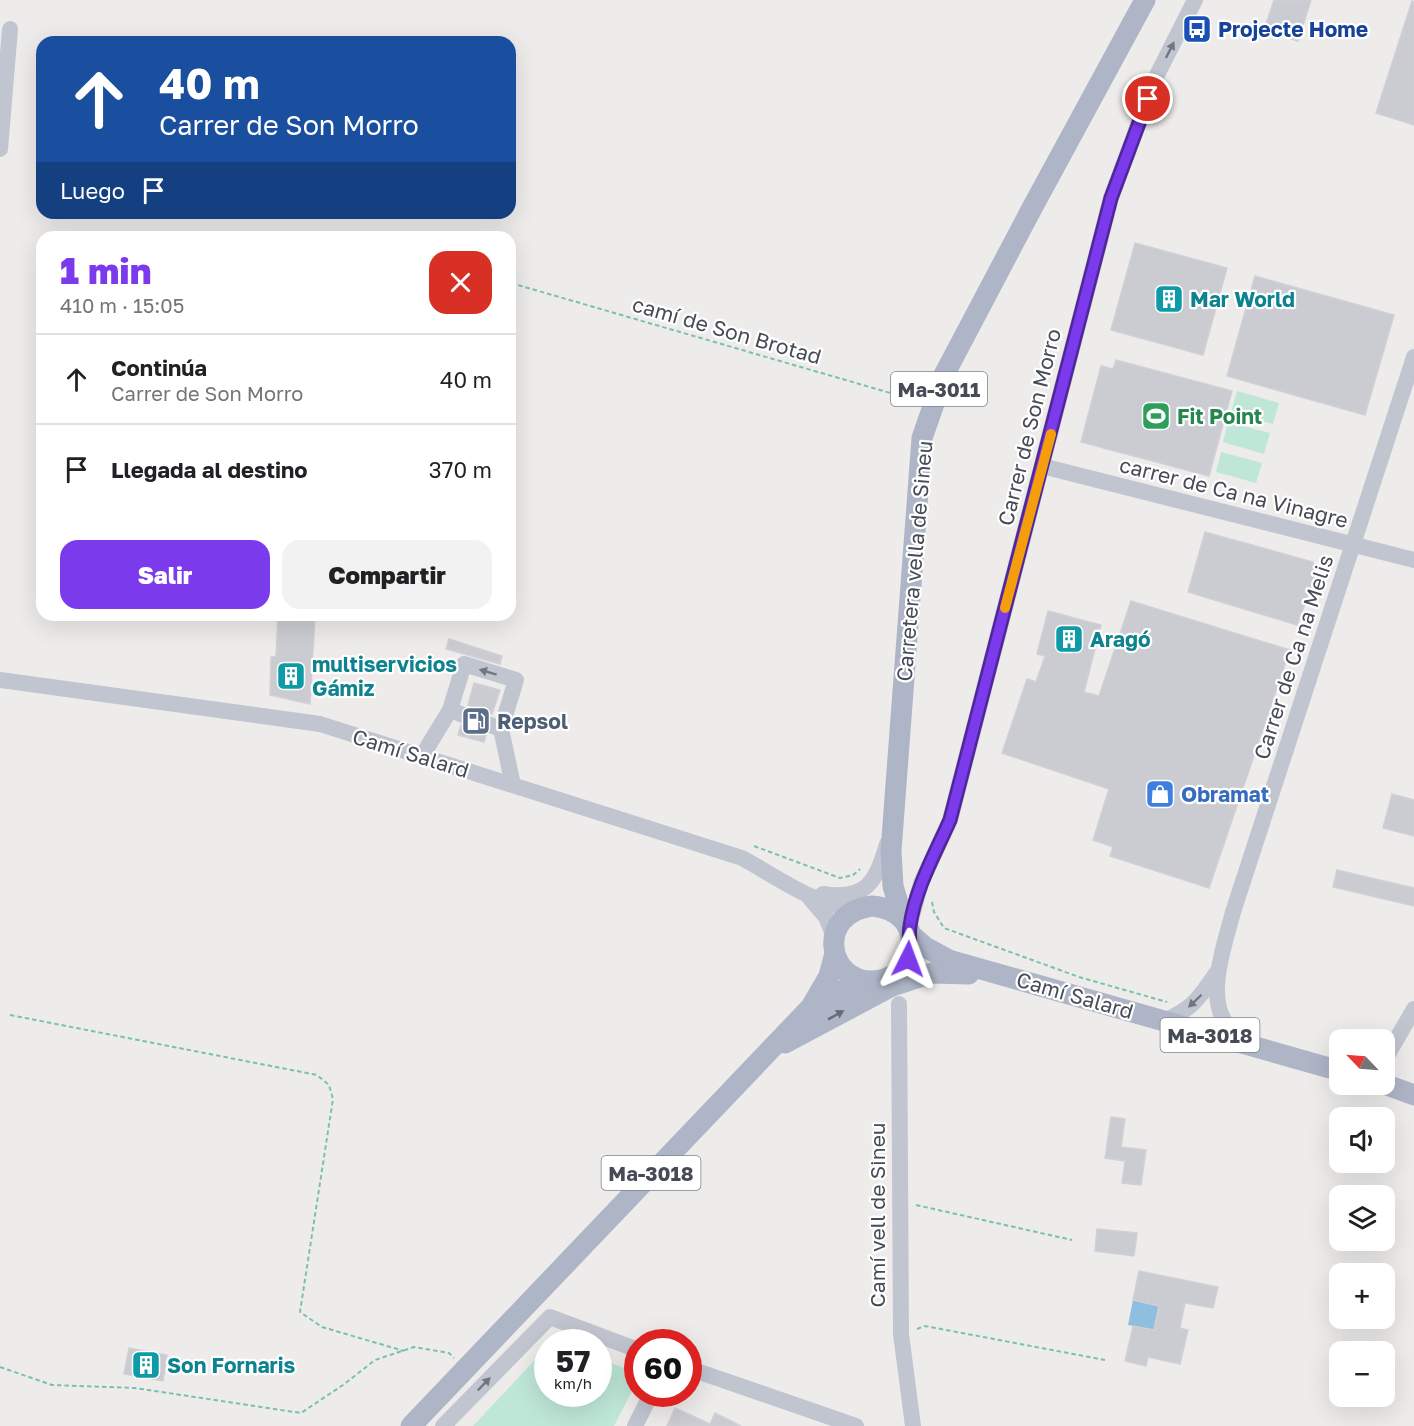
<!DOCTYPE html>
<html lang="es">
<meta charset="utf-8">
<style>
:root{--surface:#fff;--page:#f2f2f2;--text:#202124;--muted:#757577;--line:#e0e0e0;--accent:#7c3aed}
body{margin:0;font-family:"Golos Text",sans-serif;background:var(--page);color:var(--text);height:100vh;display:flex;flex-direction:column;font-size:22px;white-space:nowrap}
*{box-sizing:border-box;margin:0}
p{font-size:20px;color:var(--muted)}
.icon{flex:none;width:33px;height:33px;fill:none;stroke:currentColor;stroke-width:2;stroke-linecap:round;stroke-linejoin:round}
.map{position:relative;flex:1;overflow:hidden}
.sheet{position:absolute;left:36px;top:231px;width:480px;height:390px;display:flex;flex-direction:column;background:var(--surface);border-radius:18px;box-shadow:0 6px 24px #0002}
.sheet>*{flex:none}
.top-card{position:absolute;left:36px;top:36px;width:480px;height:183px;border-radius:18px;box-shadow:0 6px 24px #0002;background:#1a4fa0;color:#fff;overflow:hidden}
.needle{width:39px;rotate:295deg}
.fabs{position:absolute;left:1329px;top:1029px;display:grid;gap:12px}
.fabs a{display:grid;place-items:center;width:66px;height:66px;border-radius:12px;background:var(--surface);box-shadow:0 6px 24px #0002;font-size:30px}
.speed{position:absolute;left:534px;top:1329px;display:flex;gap:12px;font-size:30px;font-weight:700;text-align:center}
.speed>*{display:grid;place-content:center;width:78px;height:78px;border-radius:50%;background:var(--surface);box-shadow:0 6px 24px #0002;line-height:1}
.speed small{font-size:15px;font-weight:400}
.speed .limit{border:9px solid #d22;background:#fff;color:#111}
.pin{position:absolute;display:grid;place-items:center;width:51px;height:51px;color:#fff;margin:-26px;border:3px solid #fff;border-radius:50%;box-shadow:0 2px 6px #0007}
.me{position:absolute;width:66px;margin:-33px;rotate:3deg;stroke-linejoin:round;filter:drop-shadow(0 0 4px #0008)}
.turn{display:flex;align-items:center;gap:21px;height:126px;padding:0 24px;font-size:27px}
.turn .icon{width:78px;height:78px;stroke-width:2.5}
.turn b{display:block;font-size:42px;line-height:51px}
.then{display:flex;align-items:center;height:57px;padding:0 24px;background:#0003;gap:12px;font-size:22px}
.round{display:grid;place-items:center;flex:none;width:63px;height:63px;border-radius:18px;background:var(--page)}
.summary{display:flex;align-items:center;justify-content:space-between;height:102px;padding:0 24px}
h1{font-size:36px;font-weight:800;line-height:45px;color:var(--accent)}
.primary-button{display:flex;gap:12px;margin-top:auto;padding:12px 24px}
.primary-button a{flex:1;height:69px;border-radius:18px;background:var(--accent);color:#fff;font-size:24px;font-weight:800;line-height:69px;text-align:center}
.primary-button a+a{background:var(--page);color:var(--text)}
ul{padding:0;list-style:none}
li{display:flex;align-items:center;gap:18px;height:90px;padding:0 24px;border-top:2px solid var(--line)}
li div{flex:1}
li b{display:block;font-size:22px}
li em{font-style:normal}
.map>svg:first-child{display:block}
.green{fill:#bee7d7}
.water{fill:#90bedf}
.building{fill:#cbccd2;stroke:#d0d0d6;stroke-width:1.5}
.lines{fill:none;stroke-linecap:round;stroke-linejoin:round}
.path{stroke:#7ac1ad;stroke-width:2;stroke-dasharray:4.5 3;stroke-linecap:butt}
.minor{stroke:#c0c5cf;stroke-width:16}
.major{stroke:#aeb5c7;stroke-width:21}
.oneway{fill:#717680}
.oneway2{fill:#656b78}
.route-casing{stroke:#51269a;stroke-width:15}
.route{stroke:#7c3aed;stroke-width:10}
.slow{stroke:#f59e0b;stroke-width:10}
.labels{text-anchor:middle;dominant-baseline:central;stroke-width:4.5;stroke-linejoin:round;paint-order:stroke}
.shield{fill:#fff;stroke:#7e8189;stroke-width:1.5}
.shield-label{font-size:20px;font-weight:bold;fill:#464b56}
.transit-label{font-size:21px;font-weight:bold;fill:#164399;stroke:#fff;text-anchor:start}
.culture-label{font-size:21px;font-weight:bold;fill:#0d838f;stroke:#fff;text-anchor:start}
.street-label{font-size:21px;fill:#464b56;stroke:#fff}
.leisure-label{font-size:21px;font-weight:bold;fill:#27864d;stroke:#fff;text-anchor:start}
.service-label{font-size:21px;font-weight:bold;fill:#4e5e75;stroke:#fff;text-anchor:start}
.shop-label{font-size:21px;font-weight:bold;fill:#366cbe;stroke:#fff;text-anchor:start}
</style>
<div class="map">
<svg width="1414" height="1426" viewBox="0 0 1414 1426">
<rect width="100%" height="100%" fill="#eeeceb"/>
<path class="green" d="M1237,391L1279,403L1273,424L1231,412Z
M1228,422L1270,433L1264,454L1223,442Z
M1221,452L1262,463L1256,483L1216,472Z
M547,1347L548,1394H598L599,1359L633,1371L637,1381L614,1426H473Z"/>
<path class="water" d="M1133,1300L1159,1306L1154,1330L1128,1325Z"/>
<path class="building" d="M1274,0H1311L1298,41L1264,30Z
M1412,1L1414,2V125L1376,113Z
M1135,243L1227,268L1203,355L1111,330Z
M1255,276L1394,315L1365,415L1227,376Z
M1116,360L1232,391L1209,476L1081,442L1101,366L1113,369Z
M1205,532L1313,562L1316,574L1297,625L1188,592Z
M1131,601L1290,650L1209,888L1110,856L1113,847L1093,840L1109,789L1002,753L1027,679L1036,682L1045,656L1037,654L1048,611L1101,625L1084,692L1099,696Z
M278,615H315L310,704L270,695L271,657L276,656Z
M449,639L502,656L500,664L446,649Z
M474,683L500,690L492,714L468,705Z
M461,725L486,735L484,742L458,735Z
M1392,794L1414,800V836L1383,828Z
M1337,870L1414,888V906L1333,887Z
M1111,1117L1125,1119L1121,1147L1146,1150L1141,1185L1122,1183L1125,1161L1105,1158Z
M1097,1229L1137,1233L1134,1256L1095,1251Z
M1139,1271L1218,1287L1213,1308L1185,1303L1180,1328L1188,1330L1180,1364L1148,1357L1146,1366L1125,1361L1133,1326L1154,1330L1159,1306L1133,1300Z
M129,1348L167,1355L163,1381L124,1374Z
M675,1408L710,1424L715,1413L741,1426H667Z"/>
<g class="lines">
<path class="path" d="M511,283L918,401
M754,846L840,878L853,875L860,869
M932,902L934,912L944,928L1079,977L1167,1002
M10,1015L317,1075L329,1085L333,1099L300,1312L322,1327L404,1351
M916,1205L1072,1240
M917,1329L925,1326L1105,1360
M0,1367L52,1385L135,1388L301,1413L343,1385L375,1360L414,1347L449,1353L454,1358"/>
<path class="minor" d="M0,149L10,29
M1042,466L1414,560
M0,680L320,724L742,858C777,877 814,905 855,909
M450,710L464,664L516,680L501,729
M422,756L450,710L501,729L513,785
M823,894C867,901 876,881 887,844
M809,897L826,917L834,937
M909,927L921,883L950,820L1111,198L1155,79L1195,0
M899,1004L901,1334L913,1426
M1164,1021C1194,1008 1199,998 1217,972
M1248,1042C1242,1038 1235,1033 1230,1028C1203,1001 1225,944 1233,912L1414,357
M1384,1061L1414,1009
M688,1368L856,1426
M443,1426L550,1317L638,1350
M635,1426L651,1394"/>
<path class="major" d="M872,906C931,912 917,980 873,981C826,982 816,913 872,906Z
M902,917L893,886L891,851L922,438L944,375L1031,210L1145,0
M910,934L925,947L949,960L1340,1071
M813,1006L855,984L867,981
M785,1043L892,986L932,973L969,974
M1384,1084L1414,1095
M411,1426L811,1007L829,976L835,953"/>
</g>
<defs><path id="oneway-solid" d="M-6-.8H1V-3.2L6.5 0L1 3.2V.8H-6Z" transform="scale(1.5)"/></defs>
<g class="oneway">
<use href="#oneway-solid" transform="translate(1170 50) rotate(-63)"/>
<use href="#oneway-solid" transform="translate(488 672) rotate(-163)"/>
<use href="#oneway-solid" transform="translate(1195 1001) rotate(136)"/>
<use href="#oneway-solid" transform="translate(484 1384) rotate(-46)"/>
</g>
<use class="oneway2" href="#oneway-solid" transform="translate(836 1015) rotate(-29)"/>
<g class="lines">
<g class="route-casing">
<path id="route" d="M908,959C912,944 908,938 910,926C915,889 935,854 950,820L1111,198L1148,99"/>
</g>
<use href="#route" class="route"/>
<path class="slow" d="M1005,608L1051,434"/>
</g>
<defs>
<g id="bus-square" transform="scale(1.5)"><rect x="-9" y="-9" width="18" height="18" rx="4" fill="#1a4fb4" stroke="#fff"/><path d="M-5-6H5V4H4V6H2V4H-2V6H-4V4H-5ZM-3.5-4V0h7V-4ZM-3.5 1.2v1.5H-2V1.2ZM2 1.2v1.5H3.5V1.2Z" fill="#fff"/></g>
<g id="building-square" transform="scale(1.5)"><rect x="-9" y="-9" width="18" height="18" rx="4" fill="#0f9aa8" stroke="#fff"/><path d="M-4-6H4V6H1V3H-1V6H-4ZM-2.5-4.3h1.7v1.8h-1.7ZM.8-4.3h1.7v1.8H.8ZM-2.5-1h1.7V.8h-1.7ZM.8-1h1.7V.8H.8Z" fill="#fff"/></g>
<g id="stadium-square" transform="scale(1.5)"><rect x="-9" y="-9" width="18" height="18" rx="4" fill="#2e9e5b" stroke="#fff"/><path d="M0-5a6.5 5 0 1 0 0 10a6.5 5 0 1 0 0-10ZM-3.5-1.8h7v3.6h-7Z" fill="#fff"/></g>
<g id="fuel-square" transform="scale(1.5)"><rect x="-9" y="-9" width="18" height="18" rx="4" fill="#5c6f8a" stroke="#fff"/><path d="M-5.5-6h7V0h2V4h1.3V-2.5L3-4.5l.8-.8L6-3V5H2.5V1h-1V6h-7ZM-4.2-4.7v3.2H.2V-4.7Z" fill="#fff"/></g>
<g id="shop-square" transform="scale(1.5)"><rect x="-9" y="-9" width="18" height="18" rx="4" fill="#3f7fe0" stroke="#fff"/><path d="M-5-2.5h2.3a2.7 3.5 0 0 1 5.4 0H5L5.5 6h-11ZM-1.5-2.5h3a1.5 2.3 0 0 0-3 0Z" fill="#fff"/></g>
</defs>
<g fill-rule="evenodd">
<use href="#bus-square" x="1197" y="29"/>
<use href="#building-square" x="1169" y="299"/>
<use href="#stadium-square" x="1156" y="416"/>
<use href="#building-square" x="1069" y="639"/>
<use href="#building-square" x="291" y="676"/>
<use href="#fuel-square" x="476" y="721"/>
<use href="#shop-square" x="1160" y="794"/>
<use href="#building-square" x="146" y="1365"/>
</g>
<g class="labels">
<g class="shield">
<rect x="891" y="372" width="96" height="34" rx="4.5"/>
<rect x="1160.5" y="1018" width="99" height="34" rx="4.5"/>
<rect x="601.5" y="1156" width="99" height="34" rx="4.5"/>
</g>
<g class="shield-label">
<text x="939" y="389">Ma-3011</text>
<text x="1210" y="1035">Ma-3018</text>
<text x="651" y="1173">Ma-3018</text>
</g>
<g class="transit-label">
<text x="1218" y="29">Projecte Home</text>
</g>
<g class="culture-label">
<text x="1190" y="299">Mar World</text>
<text x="1090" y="639">Aragó</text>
<text x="312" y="664">multiservicios<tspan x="312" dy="24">Gámiz</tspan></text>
<text x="167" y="1365">Son Fornaris</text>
</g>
<g class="street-label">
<text transform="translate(727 330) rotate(16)">camí de Son Brotad</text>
<text transform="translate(1029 427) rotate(-76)">Carrer de Son Morro</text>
<text transform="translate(1234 492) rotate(14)">carrer de Ca na Vinagre</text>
<text transform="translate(914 561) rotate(-85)">Carretera vella de Sineu</text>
<text transform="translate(1293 657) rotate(-72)">Carrer de Ca na Melis</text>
<text transform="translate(411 753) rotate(17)">Camí Salard</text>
<text transform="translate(1075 995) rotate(16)">Camí Salard</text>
<text transform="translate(877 1215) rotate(-90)">Camí vell de Sineu</text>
</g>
<g class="leisure-label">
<text x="1177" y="416">Fit Point</text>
</g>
<g class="service-label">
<text x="497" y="721">Repsol</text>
</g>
<g class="shop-label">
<text x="1181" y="794">Obramat</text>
</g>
</g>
</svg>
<div class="fabs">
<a><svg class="needle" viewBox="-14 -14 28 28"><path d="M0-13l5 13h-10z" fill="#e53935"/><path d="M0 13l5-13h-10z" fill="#757577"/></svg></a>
<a><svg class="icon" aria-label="sound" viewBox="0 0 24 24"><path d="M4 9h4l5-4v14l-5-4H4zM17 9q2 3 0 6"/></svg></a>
<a><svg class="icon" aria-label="layers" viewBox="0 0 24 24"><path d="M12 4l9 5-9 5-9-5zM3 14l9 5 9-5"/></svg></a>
<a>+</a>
<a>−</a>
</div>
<div class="speed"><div>57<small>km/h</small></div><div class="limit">60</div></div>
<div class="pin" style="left:1148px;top:99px;background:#d93025"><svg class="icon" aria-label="arrive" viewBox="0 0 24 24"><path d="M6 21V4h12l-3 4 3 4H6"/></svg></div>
<svg class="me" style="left:908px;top:959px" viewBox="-20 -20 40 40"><path d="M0-17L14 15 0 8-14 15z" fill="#7c3aed" stroke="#fff" stroke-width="4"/></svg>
<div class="top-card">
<div class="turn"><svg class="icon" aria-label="ahead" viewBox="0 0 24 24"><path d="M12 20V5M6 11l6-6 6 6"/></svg><div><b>40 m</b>Carrer de Son Morro</div></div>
<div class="then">Luego<svg class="icon" aria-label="arrive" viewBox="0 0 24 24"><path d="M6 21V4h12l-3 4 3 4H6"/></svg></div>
</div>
<section class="sheet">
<div class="summary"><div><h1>1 min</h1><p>410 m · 15:05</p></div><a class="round" style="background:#d93025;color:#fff"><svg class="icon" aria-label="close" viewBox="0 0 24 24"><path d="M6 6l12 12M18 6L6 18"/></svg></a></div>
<ul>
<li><svg class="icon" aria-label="ahead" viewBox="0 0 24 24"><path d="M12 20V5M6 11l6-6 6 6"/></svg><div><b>Continúa</b><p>Carrer de Son Morro</p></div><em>40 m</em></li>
<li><svg class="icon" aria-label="arrive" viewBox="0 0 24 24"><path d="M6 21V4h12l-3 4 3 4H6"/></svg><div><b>Llegada al destino</b></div><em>370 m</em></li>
</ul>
<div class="primary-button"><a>Salir</a><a>Compartir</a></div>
</section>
</div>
